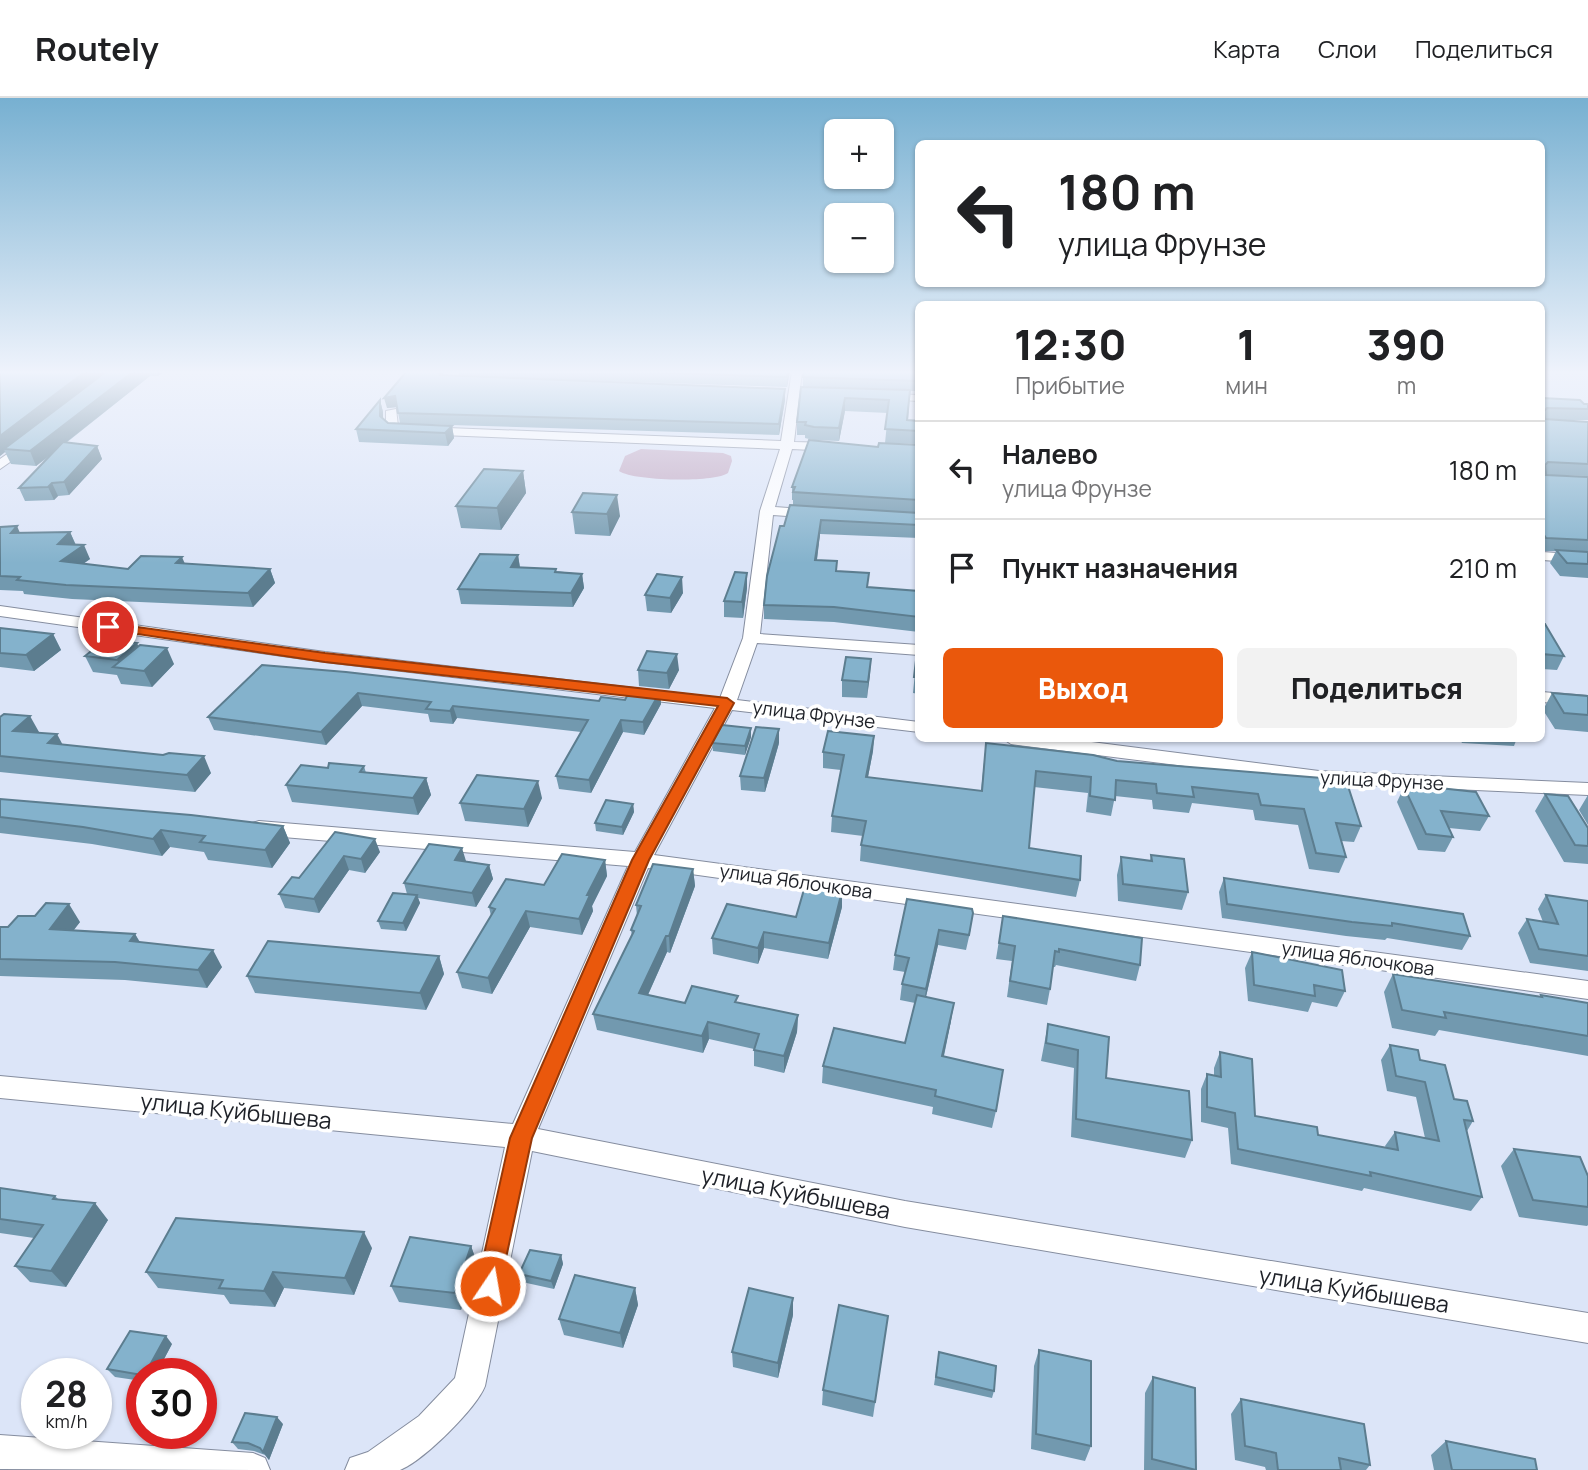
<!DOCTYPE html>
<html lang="ru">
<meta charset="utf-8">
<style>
:root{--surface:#fff;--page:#f2f2f2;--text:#202124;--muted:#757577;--line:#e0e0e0;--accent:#ea580c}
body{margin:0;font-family:Manrope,sans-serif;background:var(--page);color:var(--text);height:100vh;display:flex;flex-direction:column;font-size:26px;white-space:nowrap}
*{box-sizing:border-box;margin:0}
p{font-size:23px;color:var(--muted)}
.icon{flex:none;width:38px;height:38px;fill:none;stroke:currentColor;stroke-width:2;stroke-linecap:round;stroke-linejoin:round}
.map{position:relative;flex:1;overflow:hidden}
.side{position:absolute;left:915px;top:203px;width:630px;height:441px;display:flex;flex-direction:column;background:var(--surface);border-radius:10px;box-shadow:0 2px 5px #0004}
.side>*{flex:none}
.banner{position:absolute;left:915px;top:42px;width:630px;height:147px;border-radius:10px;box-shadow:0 2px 5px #0004;background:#fff;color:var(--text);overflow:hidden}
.tools{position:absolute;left:824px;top:21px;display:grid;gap:14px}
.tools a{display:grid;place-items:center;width:70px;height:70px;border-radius:10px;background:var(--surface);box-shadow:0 2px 5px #0004;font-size:35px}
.speed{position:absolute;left:21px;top:1260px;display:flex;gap:14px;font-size:35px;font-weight:700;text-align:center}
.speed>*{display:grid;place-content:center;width:91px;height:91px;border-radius:50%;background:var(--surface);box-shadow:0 2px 5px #0004;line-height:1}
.speed small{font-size:18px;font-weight:400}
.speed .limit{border:10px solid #d22;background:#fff;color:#111}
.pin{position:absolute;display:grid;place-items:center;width:60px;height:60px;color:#fff;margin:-30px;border:4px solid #fff;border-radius:50%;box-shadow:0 2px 7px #0007}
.me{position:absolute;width:77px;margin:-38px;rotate:12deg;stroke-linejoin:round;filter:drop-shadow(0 0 5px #0008)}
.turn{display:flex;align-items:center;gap:24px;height:147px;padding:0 28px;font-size:32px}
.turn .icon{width:91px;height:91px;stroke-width:2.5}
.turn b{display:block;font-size:49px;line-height:60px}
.eta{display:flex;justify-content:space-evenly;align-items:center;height:119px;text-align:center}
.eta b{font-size:42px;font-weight:800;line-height:49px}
.button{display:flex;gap:14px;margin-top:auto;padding:14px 28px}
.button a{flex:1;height:80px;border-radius:10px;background:var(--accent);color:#fff;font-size:28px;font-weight:800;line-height:80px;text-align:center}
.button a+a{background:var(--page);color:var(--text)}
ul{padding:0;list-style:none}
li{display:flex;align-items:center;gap:21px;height:98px;padding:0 28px;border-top:2px solid var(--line)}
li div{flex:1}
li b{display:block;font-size:26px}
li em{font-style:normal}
header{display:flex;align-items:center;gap:42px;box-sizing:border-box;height:98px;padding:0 35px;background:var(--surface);border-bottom:2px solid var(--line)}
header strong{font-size:33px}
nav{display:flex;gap:38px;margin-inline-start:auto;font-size:24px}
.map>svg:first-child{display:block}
.green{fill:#c2a8c2}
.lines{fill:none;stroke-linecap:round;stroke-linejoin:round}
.street-casing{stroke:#858d9f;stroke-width:2}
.street{fill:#fff;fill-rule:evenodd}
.wall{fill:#7299af}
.shaded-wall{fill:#5c7d8f}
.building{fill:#84b2cc;stroke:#5c7d8f;stroke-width:2}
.route{fill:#ea580c;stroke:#983908;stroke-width:2}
.labels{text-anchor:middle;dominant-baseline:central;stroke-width:7;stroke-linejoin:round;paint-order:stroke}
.street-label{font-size:19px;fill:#1e2128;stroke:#fff}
.near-street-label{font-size:23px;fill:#1e2128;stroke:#fff}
</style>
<header>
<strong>Routely</strong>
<nav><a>Карта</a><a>Слои</a><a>Поделиться</a></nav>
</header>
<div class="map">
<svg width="1588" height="1372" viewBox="0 0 1588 1372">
<rect width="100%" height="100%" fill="#dce5f8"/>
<path class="green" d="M641,351L723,355L731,358L732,363L728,375C714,385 633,383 619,373L625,358Z"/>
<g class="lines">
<g class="street-casing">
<path id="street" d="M792,273H802L794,344L831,345L837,349L831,353L792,351L775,409L815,412L822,416L815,420L773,417L760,536L919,547V557L757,545L737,602L919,624V634L732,612L654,757L1588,883V901L648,770L538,1031L905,1103L1588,1215V1245L905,1129L532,1053L485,1288C476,1311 423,1363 400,1372C388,1372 359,1372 345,1372L350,1360L368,1354L419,1318L455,1280L505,1049L0,1000V978L513,1026L628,768L259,737L252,735L249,730L252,725L259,723L635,754L715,610L325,564L0,518V508L325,554L720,600L743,540L760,413L780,351L392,335L386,331V313L396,311L398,328L781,343Z
M885,296L919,297V303L881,301V297Z
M29,341L33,342V348L0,371V361Z
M1542,454L1588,457V465L1542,462Z
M1542,594L1588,598V608L1542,604Z
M1002,640H1060L1319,673L1588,685V697L1319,685L1011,646Z
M0,1337L253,1355L265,1360L270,1372L0,1371Z"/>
</g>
<use href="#street" class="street"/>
</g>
<path class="wall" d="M0,273H197L196,274L162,275L158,278H150L66,345L97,348L102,361L69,397L58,398L54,402L25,403L19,390L51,357L36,368L11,366L5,354L0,358Z
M407,273H445L442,278L785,302L779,337L417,326L452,328L454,340L448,348L359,344L356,331L380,302L383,314V321L388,325H400L397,309L387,310Z
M458,273H790L787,289L459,278Z
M919,273V293H910L908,322L919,323V346L885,345L888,315L845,313L839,343L813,342L805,340V337H797V324L803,289V279Z
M1542,300L1588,306V322H1548L1588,324V378L1546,377L1588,379V480L1560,478L1550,465L1556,453H1542Z
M919,347V440L820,436L817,462L868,489L919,493V534L834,524L764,521V507L784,428L793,408V402H792V389L878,349Z
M523,373L526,395L501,432L461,430L456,408Z
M583,395L620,418L610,438L575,436L572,414Z
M0,429L20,435L70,434L76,447L90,461L83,466L128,471L185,466L270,471L275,485L253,509L72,501L24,496L23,493L0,492Z
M518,457L520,469L582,476L584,490L573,509L461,506L458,491Z
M747,475V490L743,520L724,519V503Z
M683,495L671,515L647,513L645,497Z
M1542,526L1564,558L1557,572L1542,571Z
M0,530L53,536L61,552L34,573L0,569Z
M138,548L174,566L152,589L121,586L117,577L93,574L85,558Z
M917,554H919V596L913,595Z
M871,561L867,600L842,599V582Z
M262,567L599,603L625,602L660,594L661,606L644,637L623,634L591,695L559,691L556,678L581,634L457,620L453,626L430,624L428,616L362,608L326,647L214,632L208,619Z
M638,572H679L669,591L639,588Z
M1552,595L1588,598V634L1555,631L1543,612Z
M0,619L39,634L62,646L211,675L195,694L0,674Z
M874,638L873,653L868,679L981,693L986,645L1117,663L1346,682L1361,728L1354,744L1341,743L1346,759L1339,775L1309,771L1298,727L1255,722L1253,712L1192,705L1189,715L1153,711L1152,702L1115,698L1111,718L1086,714L1088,695L1034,689L1029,750L1080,782L1076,799L860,763L861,747L863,738L831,734L832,718L841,672L823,670V654Z
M751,639L745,657L713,653L712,645Z
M1321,640H1342V642Z
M1459,640H1517L1514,648L1462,645Z
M779,645L765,694L741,692L740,678Z
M364,668L366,675L426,680L431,697L418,717L292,704L286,687L328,670Z
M1404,689L1438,692L1439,690L1489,718L1480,733L1449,730L1453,739L1445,754L1418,752L1397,704Z
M1545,696L1588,730V766L1564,764L1535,713Z
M1588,697V727L1579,712Z
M542,700L528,729L465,723L460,705Z
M0,701L283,728L290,745L272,770L208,762L204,754L170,749L162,758L92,746L0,735Z
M633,706L634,714L623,737L596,733L595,725Z
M335,734L380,754L365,775L349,772L319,815L285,810L279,796L299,780Z
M1151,757L1188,794L1182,812L1118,803L1117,777L1121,759L1150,763Z
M605,762L607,778L592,808L593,813L582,837L530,829L492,896L462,890L457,874L491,818L489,809Z
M466,763L489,767L493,781L476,809L418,800L420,805L406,833L381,831L378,823L407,796L404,785Z
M693,771L695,788L670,855L667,854L648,897L685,905H738L798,917L797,934L784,975L754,968V951L709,941L703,955L597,932L593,916L632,838L631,832L637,818L636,807Z
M1224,780L1470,838L1462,852L1387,840L1385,842L1346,838L1222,820L1219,794Z
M1546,797L1588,803V873L1530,865L1518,835L1527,821L1543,824L1538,811Z
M907,801L971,830L966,852L938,847L926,899L951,923L944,958L996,1013L992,1030L932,1016L933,1009L822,985L823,968L905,945L915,905L900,902L902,886L905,874L893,872L895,857Z
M842,809L828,861L764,850L758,866L713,856L712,840Z
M1003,818L1140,867L1136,883L1056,867L1055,869H1053L1050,891L1047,907L1007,899L1012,863L996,861Z
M80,824L73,832L135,836L140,844L222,869L207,890L125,882L0,878V829H8Z
M1252,854L1345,893L1337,909L1312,904L1308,914L1248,903L1245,870Z
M439,858L444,876L426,912L255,895L247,878Z
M1393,876L1540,899L1541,897L1588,905V958L1439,932L1435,938L1392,930L1384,894Z
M1048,926L1109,939L1106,980L1192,1042L1185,1060L1071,1039L1074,970L1041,963Z
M1390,947L1420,962L1473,1023L1467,1033L1482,1099L1471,1113L1364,1090L1362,1093L1231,1066L1228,1030L1201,1024V991L1207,976L1214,978V970L1220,954L1255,1018L1318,1037L1386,1050L1385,1048L1395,1034L1425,1040L1416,999L1387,993L1381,962Z
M1514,1051L1588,1078V1127L1587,1128L1519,1119L1501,1068Z
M0,1090L55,1098L58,1101L108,1122L66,1189L30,1184L15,1168L34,1140L0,1135Z
M471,1148L477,1165L461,1212L399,1204L391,1188Z
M372,1150L354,1197L284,1190L275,1209L230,1206L224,1197L158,1190L146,1174Z
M561,1157L563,1166L554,1191L522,1184L519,1176Z
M635,1190L638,1207L623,1250L564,1237L559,1221Z
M793,1217L778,1280L733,1269L732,1254Z
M888,1218L873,1319L822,1307L823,1292Z
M172,1246L156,1276H142V1283L115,1279L107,1271Z
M1039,1252L1091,1348L1085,1363L1031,1351L1034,1268Z
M939,1254L994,1293L992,1300L934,1287Z
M1153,1279L1196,1372H1144L1145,1295Z
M1241,1301L1370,1367L1366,1372H1266L1265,1369L1235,1362L1231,1316Z
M283,1326L269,1362L265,1357L254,1353L238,1351L232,1344Z
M1446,1343L1537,1372H1434L1431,1357Z"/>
<path class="shaded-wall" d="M86,273H110L4,351L5,354L0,358V338Z
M134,273H148L150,278L36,368L30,353Z
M156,273H161L162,275L158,278Z
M437,273H445L439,281Z
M788,273H790L787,289V279Z
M785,291V302L779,337V326Z
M395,298L398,309L387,310L384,300Z
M845,300V313L839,343V330Z
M380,302L383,314V331L380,318Z
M452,328L454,340L448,348L445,335Z
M97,348L102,361L69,397L64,384Z
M523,373L526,395L501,432L497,410Z
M52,385L58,398L54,402L48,389Z
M617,397L620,418L610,438L607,416Z
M821,422L820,436L815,476V462Z
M17,428L23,442L11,435Z
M70,434L76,448L58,446Z
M84,447L90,461L67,477L61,463Z
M518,457L520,471L511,469Z
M182,459L188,473L176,465Z
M270,471L275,485L253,509L248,495Z
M747,475V490L743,520L742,504Z
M582,476L584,490L573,509L571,495Z
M682,479L683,495L671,515L670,500Z
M53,536L61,552L34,573L26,557Z
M137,545L144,561L121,570L117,562Z
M167,550L174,566L152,589L144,573Z
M677,556L679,572L669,591L667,575Z
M871,561L870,577L867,600L868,584Z
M660,594L661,606L644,637L643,624Z
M358,595L362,608L326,647L321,634Z
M453,608L457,620L453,626L450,613Z
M30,618L39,634L23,649L13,633Z
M621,622L623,634L591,695L589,682Z
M751,630V639L745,657V648Z
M779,631V645L765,694L764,680Z
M57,636L66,653L48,645Z
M874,638L873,653L865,694L866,679Z
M204,658L211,675L195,694L187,677Z
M426,680L431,697L418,717L413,700Z
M538,683L542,700L528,729L524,711Z
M633,706L634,714L623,737L622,729Z
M283,728L290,745L272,770L265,752Z
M161,732L170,749L162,758L153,741Z
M375,741L380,754L365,775L361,761Z
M462,750L466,763L459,776L455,762Z
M344,758L349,772L319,815L314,801Z
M605,762L607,778L592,808L593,813L582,837L579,821L587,797Z
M489,767L493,781L476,809L472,795Z
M693,771L695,788L670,855L669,838Z
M842,793V809L828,861L829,845Z
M417,797L420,805L406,833L403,825Z
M69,806L80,824L61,849L50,831Z
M526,813L530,829L492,896L488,880Z
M939,832L938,847L924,907L926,891Z
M764,834V850L758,866V850Z
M135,836L145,854L130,843Z
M666,838L667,854L641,912L639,895Z
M213,852L222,869L207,890L198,872Z
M439,858L444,876L426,912L420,895Z
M954,905L951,923L940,975L942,958Z
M798,917L797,934L784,975V958Z
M708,924L709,941L703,955L702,938Z
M95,1105L108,1122L66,1189L51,1173Z
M364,1134L372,1150L354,1197L345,1180Z
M471,1148L477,1165L461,1212L455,1195Z
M561,1157L563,1166L554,1191L551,1183Z
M273,1174L284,1190L275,1209L264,1193Z
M635,1190L638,1207L623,1250L620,1235Z
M793,1200V1217L778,1280V1265Z
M166,1238L172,1246L156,1276H145Z
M277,1319L283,1326L269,1362L263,1354Z"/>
<path class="building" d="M0,273H86L0,338Z
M107,273H134L30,353L4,351Z
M407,273H438L440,277L785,291L779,326L398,315L395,298L384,300Z
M613,273H788L787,279Z
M804,273H919V283L803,279Z
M801,289L910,292L907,322L919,323V333L885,331L889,302L845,300L839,330L814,329L805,327L806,324H797Z
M1542,300L1580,302L1584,306H1588V311L1547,310L1544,313L1545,321L1588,324V366L1548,364L1545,367L1546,377L1588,379V442L1546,440L1542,434Z
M380,302V318L388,325L452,328L445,335L356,331Z
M809,342L878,349L879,345L919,347V402L793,394L795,389H792Z
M63,344L97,348L64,384L52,385L48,389L19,390Z
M484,371L523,373L497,410L456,408Z
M583,395L617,397L607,416L572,414Z
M790,407L919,415V427L821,422L815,462L837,463L836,473L869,475L867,489L919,493V519L834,509L764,507L767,478L780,428H784Z
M17,428L11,435L70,434L58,446L84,447L61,463L128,471L141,458L182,459L176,465L270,471L248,495L66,487L17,482L20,479L0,478V429Z
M1556,452L1588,454V466L1567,465Z
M480,456L518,457L511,469L556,471L555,474L582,476L571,495L458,491Z
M735,474L747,475L742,504L724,503Z
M657,476L682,479L670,500L645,497Z
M1542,526H1545L1564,558L1542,556Z
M0,530L53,536L26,557L0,555Z
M105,542L137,545L117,562L85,558Z
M140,547L167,550L144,573L113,569Z
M647,553L677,556L667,575L638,572Z
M917,554H919V579H914Z
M846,559L871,561L868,584L842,582Z
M262,567L346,574L599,603L601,599L625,602L631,590L660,594L643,624L621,622L589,682L556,678L588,622L453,608L450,613L426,611L431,604L358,595L321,634L208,619Z
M1552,595L1588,598V617L1564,615Z
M4,616L30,618L13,633L57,636L48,645L163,657L169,655L204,658L187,677L0,658V619Z
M722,627L751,630L745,648L712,645Z
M756,629L779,631L764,680L740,678Z
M828,633L874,638L866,679L982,693L986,645L1093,657L1117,663L1346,682L1361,728L1336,725L1346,759L1316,755L1304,711L1261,707L1258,696L1192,689L1194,699L1157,695L1156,686L1116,682L1115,702L1090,698L1091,679L1036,673L1029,750L1081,758L1080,782L861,747L866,723L832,718L844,657L823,654Z
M329,665L364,668L360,674L426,680L413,700L286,687L301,667L328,670Z
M477,677L538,683L524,711L460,705Z
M1404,689L1440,692L1439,690L1476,694L1489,718L1441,713L1453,739L1426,736Z
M1545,696L1568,698L1588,730V748L1575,747Z
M0,701L191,717L283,728L265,752L200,744L205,738L161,732L153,741L83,729L0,719Z
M606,702L633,706L622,729L595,725Z
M335,734L375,741L361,761L344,758L314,801L279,796L292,779L299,780Z
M429,746L462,750L455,762L489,767L472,795L404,785Z
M562,756L605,762L587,797H590L579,821L526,813L488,880L457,874L495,811L489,809L506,781L544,787Z
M1151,757L1184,761L1188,794L1123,786L1121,759L1152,763Z
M653,766L693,771L669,838H666L639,895L685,905L692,888L738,898L735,904L798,917L784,958L754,952L759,936L708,924L702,938L593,916L634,833L631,832L641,808L636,807Z
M1224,780L1463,816L1470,838L1392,825V828L1352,824L1227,806Z
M805,788L842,793L829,845L764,834L758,850L712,840L727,806L796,819Z
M393,795L417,797L403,825L378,823Z
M1546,797L1588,803V858L1539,851L1527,821L1558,826Z
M907,801L972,811L973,815L969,837L939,832L926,891L902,886L909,860L895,857Z
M46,805L69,806L50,831L135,836L130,843L213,852L198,872L115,864L0,861V829H8L18,818H35Z
M1003,818L1142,840L1140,867L1059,851V854L1055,853L1050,891L1010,883L1015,848L999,845Z
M268,843L439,858L420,895L247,878Z
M1252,854L1342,872L1345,893L1314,887L1315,898L1254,887Z
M1393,876L1542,899L1541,897L1588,905V938L1444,914L1446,920L1402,912Z
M917,897L954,905L942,958L1003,972L996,1013L935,998L936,992L823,968L834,930L905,945Z
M1048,926L1109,939L1106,980L1189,993L1192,1042L1076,1021L1078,952L1046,945Z
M1390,947L1418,952L1420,962L1445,967L1454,1001L1467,1003L1473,1023L1464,1022L1482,1099L1370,1074L1371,1078L1238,1051L1235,1015L1207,1009V976L1221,979L1220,954L1252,961L1255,1018L1317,1029L1318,1037L1398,1052L1395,1034L1439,1043L1425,984L1396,978Z
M1514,1051L1580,1059L1588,1078V1109L1533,1102Z
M0,1090L55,1098L53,1101L95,1105L51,1173L15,1168L43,1127L0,1121Z
M176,1120L364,1134L345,1180L273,1174L264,1193L219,1190L223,1182L146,1174Z
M410,1139L471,1148L455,1195L391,1188Z
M530,1152L561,1157L551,1183L519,1176Z
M575,1177L635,1190L620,1235L559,1221Z
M749,1190L793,1200L778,1265L732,1254Z
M839,1207L888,1218L875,1304L823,1292Z
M130,1233L166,1238L145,1276L142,1277L107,1271Z
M1039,1252L1091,1263V1348L1036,1336Z
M939,1254L996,1268L994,1293L936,1279Z
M1153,1279L1195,1290L1196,1372L1152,1361Z
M1241,1301L1364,1326L1370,1367L1339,1360L1341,1372H1278L1276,1355L1245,1348Z
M245,1315L277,1319L263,1354L260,1350L248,1345L232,1344Z
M1446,1343L1535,1361L1537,1372H1452Z"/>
<linearGradient id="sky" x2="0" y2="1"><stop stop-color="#77b0d1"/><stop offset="0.59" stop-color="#eff3fc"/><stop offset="1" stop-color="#eff3fc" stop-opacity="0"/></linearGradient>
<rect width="1588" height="465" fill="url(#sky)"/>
<path class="route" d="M108,525L325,555L727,600L734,605L649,762L532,1040L498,1197L490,1201L481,1197L477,1188L510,1040L632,762L718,608L325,564L104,531V526Z"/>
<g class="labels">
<g class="street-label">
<text transform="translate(814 616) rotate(7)">улица Фрунзе</text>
<text transform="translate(1382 682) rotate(3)">улица Фрунзе</text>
<text transform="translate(796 783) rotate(8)">улица Яблочкова</text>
<text transform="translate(1358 860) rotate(8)">улица Яблочкова</text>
</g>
<g class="near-street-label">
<text transform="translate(236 1012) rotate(6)">улица Куйбышева</text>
<text transform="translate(796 1094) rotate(11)">улица Куйбышева</text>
<text transform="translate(1354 1191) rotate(9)">улица Куйбышева</text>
</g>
</g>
</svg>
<div class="tools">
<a>+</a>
<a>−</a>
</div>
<div class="speed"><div>28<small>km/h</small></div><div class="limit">30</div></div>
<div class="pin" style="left:108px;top:529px;background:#d93025"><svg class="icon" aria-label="arrive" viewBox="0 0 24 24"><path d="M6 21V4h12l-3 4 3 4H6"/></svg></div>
<svg class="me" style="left:490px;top:1188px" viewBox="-20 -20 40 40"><circle r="17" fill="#ea580c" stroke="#fff" stroke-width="3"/><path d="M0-11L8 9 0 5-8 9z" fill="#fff"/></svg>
<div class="banner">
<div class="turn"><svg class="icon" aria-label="left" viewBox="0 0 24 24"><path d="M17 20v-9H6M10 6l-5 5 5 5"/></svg><div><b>180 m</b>улица Фрунзе</div></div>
</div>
<section class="side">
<div class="eta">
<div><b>12:30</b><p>Прибытие</p></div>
<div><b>1</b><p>мин</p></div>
<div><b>390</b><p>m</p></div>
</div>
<ul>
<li><svg class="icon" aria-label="left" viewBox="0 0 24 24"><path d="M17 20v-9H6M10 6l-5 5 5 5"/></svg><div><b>Налево</b><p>улица Фрунзе</p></div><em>180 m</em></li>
<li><svg class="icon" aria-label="arrive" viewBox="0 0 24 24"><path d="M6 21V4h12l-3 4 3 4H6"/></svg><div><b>Пункт назначения</b></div><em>210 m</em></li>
</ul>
<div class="button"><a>Выход</a><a>Поделиться</a></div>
</section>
</div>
